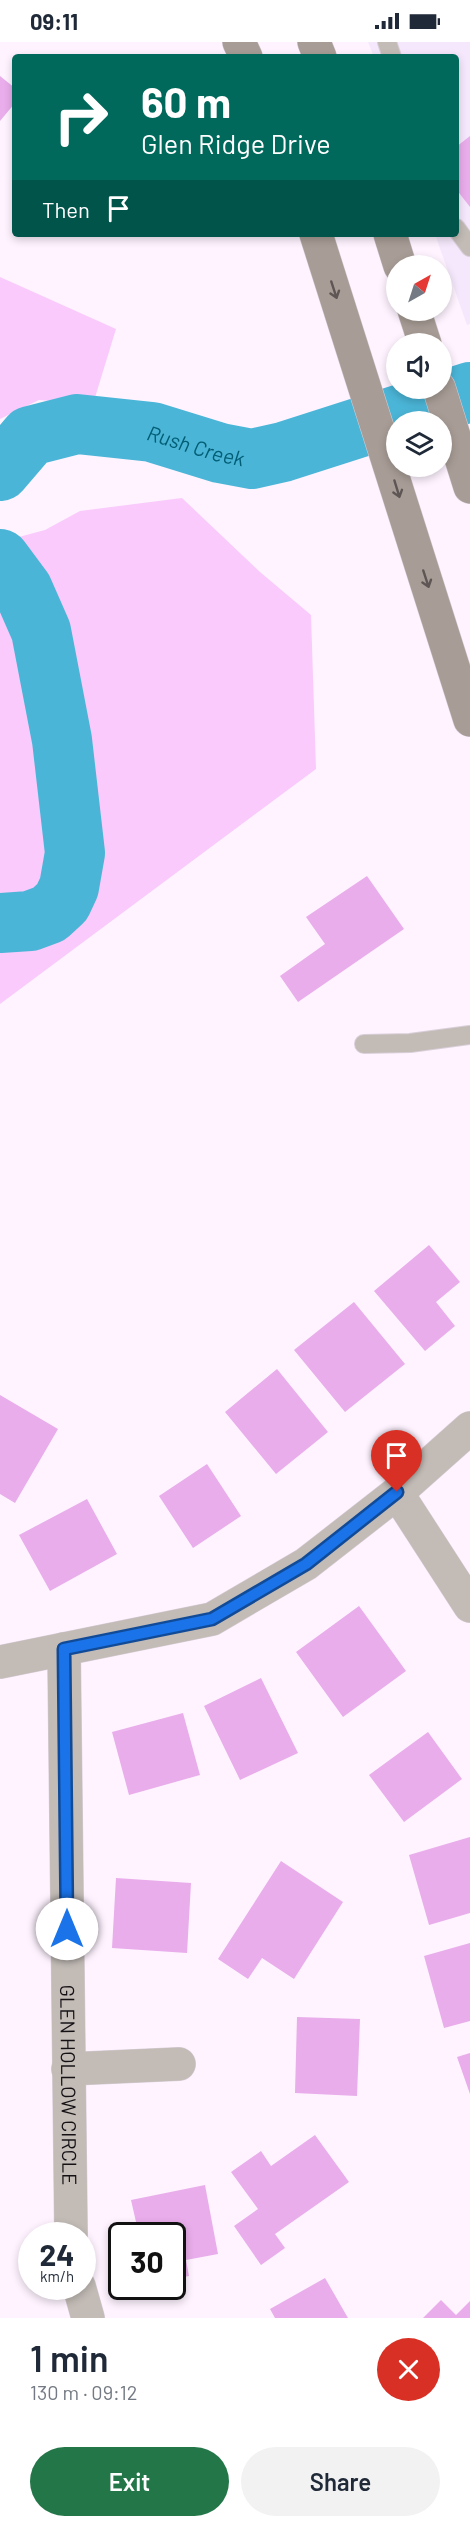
<!DOCTYPE html>
<meta charset="utf-8">
<style>
:root{--surface:#fff;--page:#f2f2f3;--text:#1f2937;--muted:#747a83;--accent:#237648}
body{margin:0;font-family:Barlow,sans-serif;background:var(--page);color:var(--text);height:100vh;display:flex;flex-direction:column;font-size:22px;white-space:nowrap}
*{box-sizing:border-box;margin:0}
p{font-size:20px;color:var(--muted)}
.icon{flex:none;width:33px;height:33px;fill:none;stroke:currentColor;stroke-width:2;stroke-linecap:round;stroke-linejoin:round}
.map{position:relative;height:2276px;overflow:hidden}
.panel{display:flex;flex-direction:column;background:var(--surface);flex:1}
.panel>*{flex:none}
.banner{position:absolute;left:12px;top:12px;width:447px;height:183px;border-radius:6px;box-shadow:0 3px 9px #0003;background:#00695c;color:#fff;overflow:hidden}
.needle{width:39px;rotate:39deg}
.controls{position:absolute;left:386px;top:213px;display:grid;gap:12px}
.controls a{display:grid;place-items:center;width:66px;height:66px;border-radius:50%;background:var(--surface);box-shadow:0 3px 9px #0003;font-size:30px}
.speed{position:absolute;left:18px;top:2180px;display:flex;gap:12px;font-size:30px;font-weight:700;text-align:center}
.speed>*{display:grid;place-content:center;width:78px;height:78px;border-radius:50%;background:var(--surface);box-shadow:0 3px 9px #0003;line-height:1}
.speed small{font-size:15px;font-weight:400}
.speed .limit{border:3px solid #111;border-radius:9px;background:#fff;color:#111}
.pin{position:absolute;display:grid;place-items:center;width:51px;height:51px;color:#fff;margin:-62px -26px;border-radius:50% 50% 50% 0;rotate:-45deg;box-shadow:0 0 6px #0007}
.pin .icon{rotate:45deg}
.me{position:absolute;width:66px;margin:-33px;rotate:0deg;stroke-linejoin:round;filter:drop-shadow(0 0 4px #0008)}
.turn{display:flex;align-items:center;gap:21px;height:126px;padding:0 30px;font-size:27px}
.turn .icon{width:78px;height:78px;stroke-width:2.5}
.turn b{display:block;font-size:42px;line-height:51px}
.then{display:flex;align-items:center;height:57px;padding:0 30px;background:#0003;gap:12px;font-size:22px}
.round{display:grid;place-items:center;flex:none;width:63px;height:63px;border-radius:32px;background:var(--page)}
.summary{display:flex;align-items:center;justify-content:space-between;height:102px;padding:0 30px}
h1{font-size:36px;font-weight:600;line-height:45px}
.action{display:flex;gap:12px;margin-top:auto;padding:12px 30px}
.action a{flex:1;height:69px;border-radius:36px;background:var(--accent);color:#fff;font-size:24px;font-weight:600;line-height:69px;text-align:center}
.action a+a{background:var(--page);color:var(--text)}
.status{display:flex;justify-content:space-between;align-items:center;height:42px;padding:0 30px;background:var(--surface);direction:ltr}
.status svg{height:16px;fill:currentColor}
.map>svg:first-child{display:block}
.commercial{fill:#f5e8fc}
.green{fill:#f9cafb}
.lines{fill:none;stroke-linecap:round;stroke-linejoin:round}
.river{stroke:#4bb5d7;stroke-width:60}
.building{fill:#e9adeb}
.service-casing{stroke:#d9cfd9;stroke-width:20}
.minor-casing{stroke:#d9cfd9;stroke-width:34}
.secondary-casing{stroke:#d9cfd9;stroke-width:34}
.service{stroke:#c2bbb6;stroke-width:18}
.minor{stroke:#c2bbb6;stroke-width:33}
.secondary{stroke:#a89d96;stroke-width:33}
.oneway{stroke:#5e5655}
.route-casing{stroke:#114b97;stroke-width:15}
.route{stroke:#1a73e8;stroke-width:10}
.labels{text-anchor:middle;dominant-baseline:central;stroke-width:5;stroke-linejoin:round;paint-order:stroke}
.street-label{font-size:20px;fill:#141014;stroke:#fff}
.water-label{font-size:21px;font-style:italic;fill:#005d74;stroke:#fff}
</style>
<div class="status"><b>09:11</b><svg viewBox="0 0 49 12"><path d="M0 12V9h3v3zM5 12V6h3v6zM10 12V3h3v9zM15 12V0h3v12zM26 1h20v11H26zM47 4h2v5h-2z"/></svg></div>
<div class="map">
<svg width="470" height="2276" viewBox="0 0 470 2276">
<rect width="100%" height="100%" fill="#fef3ff"/>
<path class="commercial" d="M368,0H470V282L467,283L435,192H456V15H374Z"/>
<path class="green" d="M0,235L116,287L93,362L39,358L0,377Z
M182,456L260,530L311,573L316,727L0,962V500L45,488L80,469Z"/>
<g class="lines">
<g class="river">
<path id="s1" d="M0,429L30,394L77,382L152,390L220,411L252,417L283,410L470,350"/>
<path d="M0,517L23,548L41,589L62,698L75,811L69,845L62,860L49,872L30,879L0,881"/>
</g>
</g>
<path class="building" d="M0,34L15,46V61L0,79Z
M470,94V165L456,147V105Z
M367,834L404,887L298,960L280,934L325,902L306,875Z
M429,1203L460,1240L436,1260L455,1284L425,1309L374,1249Z
M354,1260L405,1322L345,1370L294,1308Z
M277,1327L328,1390L276,1432L225,1370Z
M0,1353L58,1387L15,1461L0,1452Z
M207,1422L241,1474L193,1506L159,1454Z
M87,1457L117,1512L50,1549L19,1493Z
M359,1564L406,1629L343,1675L296,1610Z
M261,1636L298,1711L240,1738L204,1664Z
M183,1671L200,1733L129,1753L112,1690Z
M428,1690L462,1737L404,1780L369,1733Z
M470,1795V1871L429,1883L409,1813Z
M281,1819L343,1860L294,1937L262,1916L248,1937L218,1917Z
M116,1836L191,1841L187,1911L112,1906Z
M470,1901V1979L444,1986L424,1914Z
M297,1975L360,1977L357,2054L295,2051Z
M470,2011V2052L457,2015Z
M315,2093L349,2140L275,2192L285,2206L261,2223L234,2184L258,2167L231,2130L261,2109L271,2124Z
M205,2143L218,2212L186,2218L189,2234L172,2237V2193H139L131,2158Z
M325,2236L348,2276H275L270,2267Z
M441,2258L456,2273L470,2259V2276H423Z"/>
<g class="lines">
<g class="service-casing">
<path id="service" d="M387,0L392,15
M456,186L470,205
M364,1002L410,1001L470,993"/>
</g>
<g class="minor-casing">
<g id="minor">
<path d="M397,1451L470,1564"/>
<path id="s2" d="M64,1607L71,2193"/>
<path d="M0,1620L212,1577L306,1522L397,1451L470,1386"/>
<path d="M68,2027L179,2022"/>
<path d="M79,2244L88,2276"/>
</g>
</g>
<g class="secondary-casing">
<path id="secondary" d="M239,0L246,15
M314,0L320,15
M316,192L470,678
M390,192L400,224
M414,268L425,302
M439,346L470,445"/>
</g>
<use href="#service" class="service"/>
<use href="#minor" class="minor"/>
<use href="#secondary" class="secondary"/>
</g>
<defs><path id="oneway-shaft" d="M-6 0H5M1.5-3L5.5 0L1.5 3" fill="none" stroke-width="1.6" stroke-linecap="round" stroke-linejoin="round" transform="scale(1.5)"/></defs>
<g class="oneway">
<use href="#oneway-shaft" transform="translate(334 248) rotate(72)"/>
<use href="#oneway-shaft" transform="translate(397 447) rotate(73)"/>
<use href="#oneway-shaft" transform="translate(426 537) rotate(72)"/>
</g>
<g class="lines">
<g class="route-casing">
<path id="route" d="M67,1887L64,1607L212,1577L306,1522L397,1450"/>
</g>
<use href="#route" class="route"/>
</g>
<g class="labels">
<g class="street-label">
<text stroke="none"><textPath href="#s2" startOffset="436">GLEN HOLLOW CIRCLE</textPath></text>
</g>
<g class="water-label">
<text stroke="none"><textPath href="#s1" startOffset="216">Rush Creek</textPath></text>
</g>
</g>
</svg>
<div class="controls">
<a><svg class="needle" viewBox="-14 -14 28 28"><path d="M0-13l5 13h-10z" fill="#e53935"/><path d="M0 13l5-13h-10z" fill="#747a83"/></svg></a>
<a><svg class="icon" aria-label="sound" viewBox="0 0 24 24"><path d="M4 9h4l5-4v14l-5-4H4zM17 9q2 3 0 6"/></svg></a>
<a><svg class="icon" aria-label="layers" viewBox="0 0 24 24"><path d="M12 4l9 5-9 5-9-5zM3 14l9 5 9-5"/></svg></a>
</div>
<div class="speed"><div>24<small>km/h</small></div><div class="limit">30</div></div>
<div class="pin" style="left:397px;top:1450px;background:#d93025"><svg class="icon" aria-label="arrive" viewBox="0 0 24 24"><path d="M6 21V4h12l-3 4 3 4H6"/></svg></div>
<svg class="me" style="left:67px;top:1887px" viewBox="-20 -20 40 40"><circle r="19" fill="#fff"/><path d="M0-13L10 11 0 6-10 11z" fill="#1a73e8"/></svg>
<div class="banner">
<div class="turn"><svg class="icon" aria-label="right" viewBox="0 0 24 24"><path d="M7 20v-9h11M14 6l5 5-5 5"/></svg><div><b>60 m</b>Glen Ridge Drive</div></div>
<div class="then">Then<svg class="icon" aria-label="arrive" viewBox="0 0 24 24"><path d="M6 21V4h12l-3 4 3 4H6"/></svg></div>
</div>
</div>
<section class="panel">
<div class="summary"><div><h1>1 min</h1><p>130 m · 09:12</p></div><a class="round" style="background:#d93025;color:#fff"><svg class="icon" aria-label="close" viewBox="0 0 24 24"><path d="M6 6l12 12M18 6L6 18"/></svg></a></div>
<div class="action"><a>Exit</a><a>Share</a></div>
</section>
